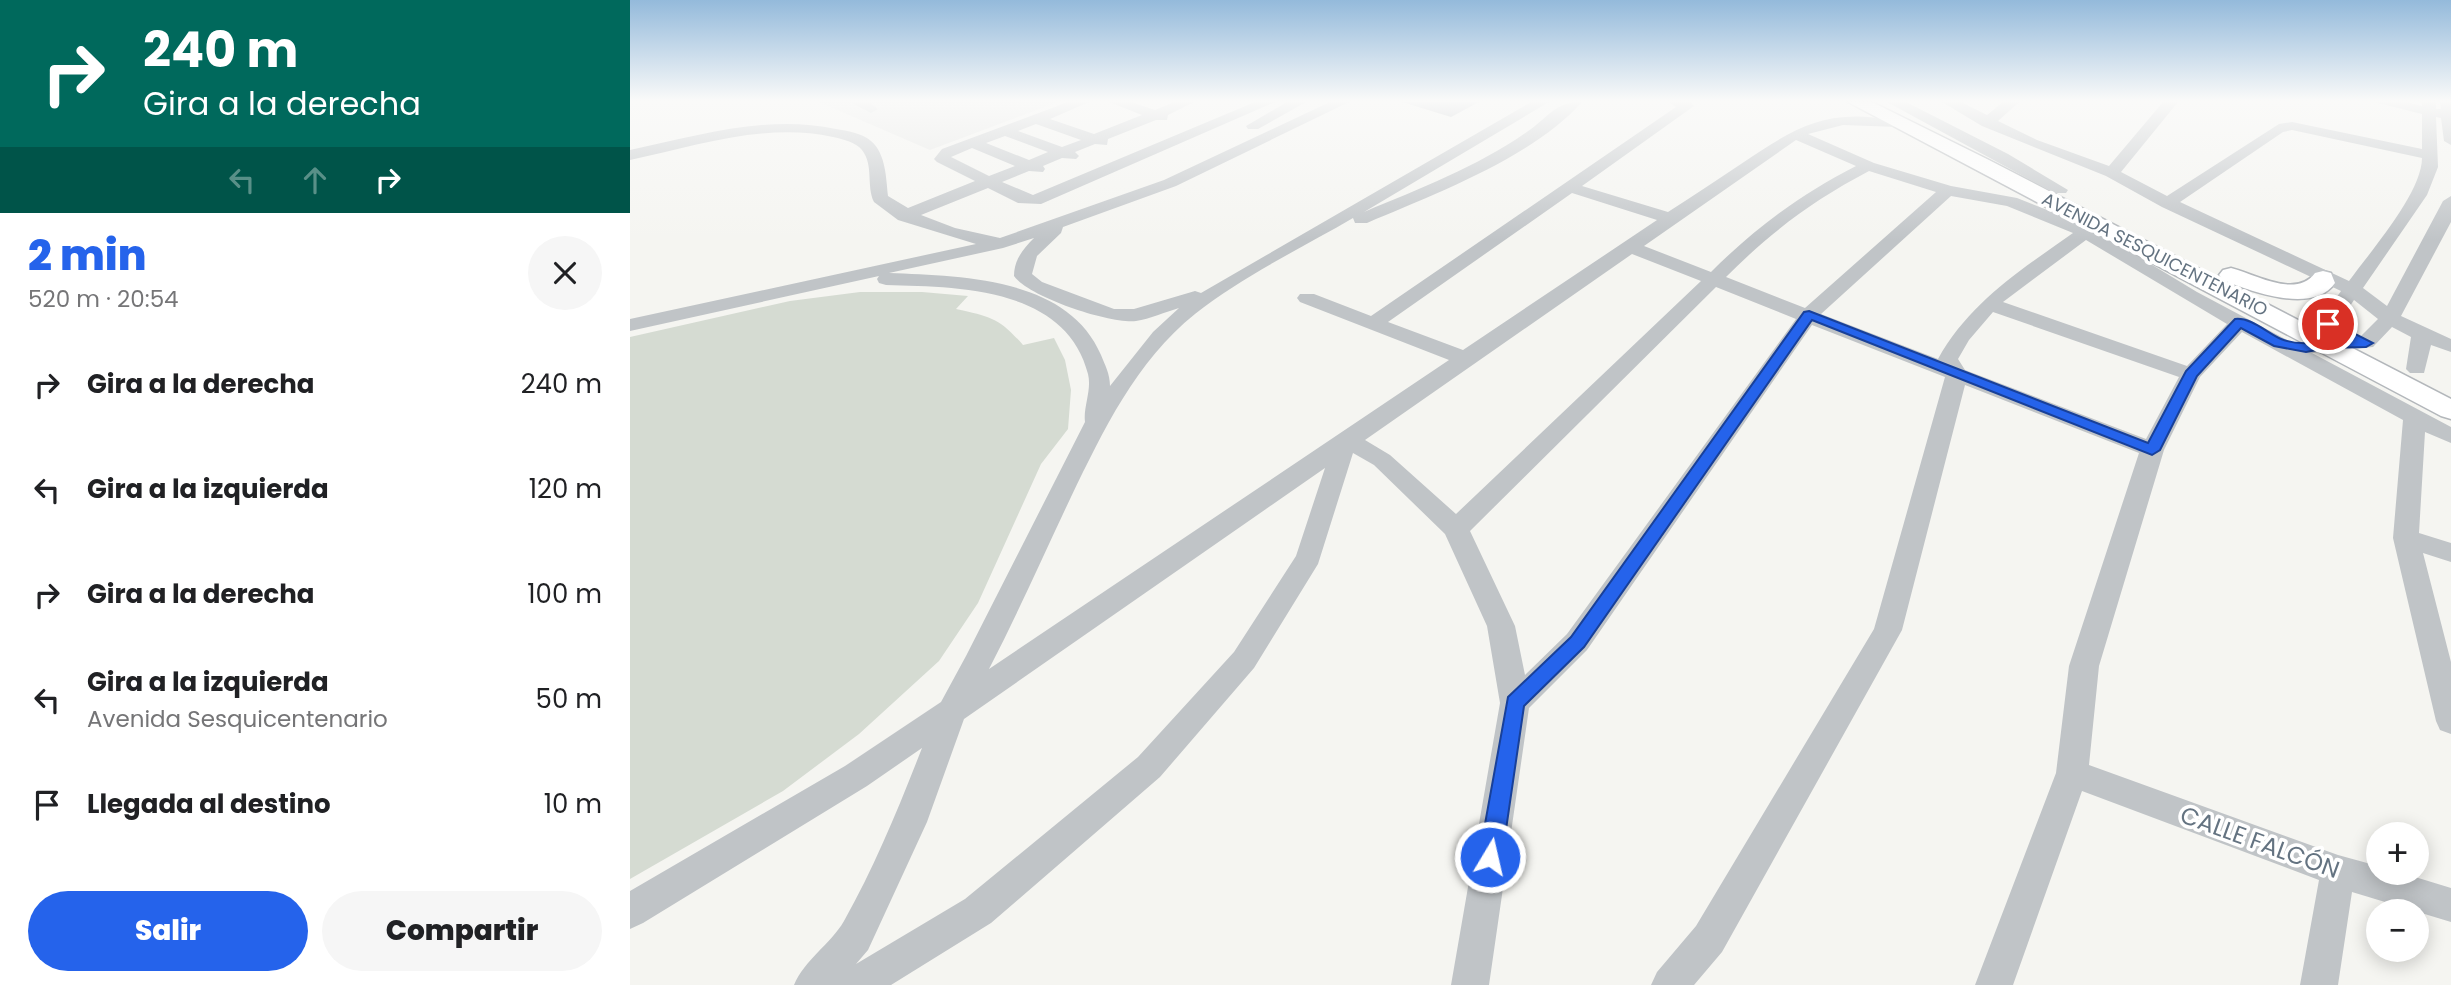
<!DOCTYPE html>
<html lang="es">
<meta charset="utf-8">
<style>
:root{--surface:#fff;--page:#f6f6f6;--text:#202124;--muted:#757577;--accent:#2563eb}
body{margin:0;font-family:Poppins,sans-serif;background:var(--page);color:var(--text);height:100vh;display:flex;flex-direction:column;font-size:26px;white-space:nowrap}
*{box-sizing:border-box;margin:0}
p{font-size:23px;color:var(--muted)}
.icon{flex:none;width:38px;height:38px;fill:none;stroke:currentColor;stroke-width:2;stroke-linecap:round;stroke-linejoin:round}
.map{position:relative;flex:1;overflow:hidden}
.details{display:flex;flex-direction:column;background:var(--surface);width:630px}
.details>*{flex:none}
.top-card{background:#00695c;color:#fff;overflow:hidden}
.tools{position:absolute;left:1736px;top:822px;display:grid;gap:14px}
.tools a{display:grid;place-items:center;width:63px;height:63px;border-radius:50%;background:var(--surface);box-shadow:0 4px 18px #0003;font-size:35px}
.pin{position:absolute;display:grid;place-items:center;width:60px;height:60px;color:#fff;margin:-30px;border:4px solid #fff;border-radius:50%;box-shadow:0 2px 7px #0007}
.me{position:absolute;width:77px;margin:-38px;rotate:9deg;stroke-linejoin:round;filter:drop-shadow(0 0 5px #0008)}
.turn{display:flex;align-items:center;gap:24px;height:147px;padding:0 28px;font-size:32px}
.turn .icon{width:91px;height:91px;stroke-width:2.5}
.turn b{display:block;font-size:49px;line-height:60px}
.lanes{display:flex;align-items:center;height:66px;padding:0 28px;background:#0003;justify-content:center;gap:35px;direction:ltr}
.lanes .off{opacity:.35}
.round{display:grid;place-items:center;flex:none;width:74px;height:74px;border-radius:37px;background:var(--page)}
.head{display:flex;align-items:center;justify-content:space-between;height:119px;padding:0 28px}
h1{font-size:42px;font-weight:800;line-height:52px;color:var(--accent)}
.cta{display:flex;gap:14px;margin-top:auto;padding:14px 28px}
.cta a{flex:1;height:80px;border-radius:42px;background:var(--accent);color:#fff;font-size:28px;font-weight:800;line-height:80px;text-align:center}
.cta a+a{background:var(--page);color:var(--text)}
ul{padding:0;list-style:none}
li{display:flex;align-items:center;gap:21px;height:105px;padding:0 28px}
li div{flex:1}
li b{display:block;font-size:26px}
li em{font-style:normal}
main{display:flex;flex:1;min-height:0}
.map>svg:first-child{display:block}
.built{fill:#e5e6e4}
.green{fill:#d5dbd2}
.building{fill:#a8afb5}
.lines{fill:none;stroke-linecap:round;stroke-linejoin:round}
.major-casing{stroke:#b3b7bb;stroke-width:3}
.minor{fill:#c0c4c7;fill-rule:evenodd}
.major{fill:#fff;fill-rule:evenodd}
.route{fill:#2563eb;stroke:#184099;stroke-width:2}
.labels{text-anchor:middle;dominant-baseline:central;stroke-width:7;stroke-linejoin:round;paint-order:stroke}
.far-street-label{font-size:18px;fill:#647381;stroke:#fff}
.near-street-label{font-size:24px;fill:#647381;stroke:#fff}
</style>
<main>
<section class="details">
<div class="top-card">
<div class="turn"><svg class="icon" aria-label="right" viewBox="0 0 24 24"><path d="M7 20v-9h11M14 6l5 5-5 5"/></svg><div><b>240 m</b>Gira a la derecha</div></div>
<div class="lanes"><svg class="icon off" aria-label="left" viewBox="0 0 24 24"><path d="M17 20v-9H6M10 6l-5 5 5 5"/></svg><svg class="icon off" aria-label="ahead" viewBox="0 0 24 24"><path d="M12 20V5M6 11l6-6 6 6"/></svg><svg class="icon" aria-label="right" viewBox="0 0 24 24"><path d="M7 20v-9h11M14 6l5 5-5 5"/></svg></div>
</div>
<div class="head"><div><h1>2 min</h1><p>520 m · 20:54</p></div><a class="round"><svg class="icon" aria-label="close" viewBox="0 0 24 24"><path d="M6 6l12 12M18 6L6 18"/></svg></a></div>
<ul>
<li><svg class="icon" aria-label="right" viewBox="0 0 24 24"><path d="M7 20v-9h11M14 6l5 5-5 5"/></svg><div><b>Gira a la derecha</b></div><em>240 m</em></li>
<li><svg class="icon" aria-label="left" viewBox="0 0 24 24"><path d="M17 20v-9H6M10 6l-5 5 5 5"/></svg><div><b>Gira a la izquierda</b></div><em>120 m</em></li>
<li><svg class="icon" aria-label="right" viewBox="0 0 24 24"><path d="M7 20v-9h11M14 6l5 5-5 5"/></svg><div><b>Gira a la derecha</b></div><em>100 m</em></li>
<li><svg class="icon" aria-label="left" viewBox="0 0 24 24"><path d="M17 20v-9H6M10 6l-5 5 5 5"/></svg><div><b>Gira a la izquierda</b><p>Avenida Sesquicentenario</p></div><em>50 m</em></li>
<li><svg class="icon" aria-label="arrive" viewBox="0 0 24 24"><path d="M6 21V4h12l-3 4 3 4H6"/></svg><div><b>Llegada al destino</b></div><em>10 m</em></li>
</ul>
<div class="cta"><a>Salir</a><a>Compartir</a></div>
</section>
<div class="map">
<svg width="1821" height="985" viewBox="0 0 1821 985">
<rect width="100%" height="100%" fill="#f5f5f1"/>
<path class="built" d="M189,102H428L300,150Z"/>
<path class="green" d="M230,292H292L338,296L326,309C362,317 369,318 393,345L424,338L435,360L441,390L438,429L411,464L348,603L309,661L229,734L153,791L0,879V337L160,301Z"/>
<path class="building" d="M772,102H849L821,117Z"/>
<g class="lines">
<g class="major-casing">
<path id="major" d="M1218,102H1242L1359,160L1821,399V419L1811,416Z
M1601,268C1625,274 1666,299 1685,273L1693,271L1701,273L1705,283C1683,315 1620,291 1593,280L1589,275L1593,270Z"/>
</g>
<path class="minor" d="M220,102H239L248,109L241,113Z
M438,102H459L420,119L464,134L512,115L479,102H501L525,110L544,102H564L538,115L537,120H526L478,139L477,145L465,144L445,152L449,156L446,159L432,158L413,166L415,169L413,172L399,171L372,182L403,195L625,102H645L411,204L388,203L358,188L291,215L325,228L370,238L534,180L700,102H719L546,186L433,227L431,233L407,256L402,274L412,282L484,309H504L565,291L571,293L901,102H919L734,212C791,188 850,166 901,129C920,115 926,102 952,102C902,158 805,194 737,223H725L723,218C670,249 613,276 565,314C506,361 473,431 441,497C414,554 388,613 359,669L819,360L670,302L667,298L670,294H684L741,316L1046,107L1039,102H1060L1064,106L952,186L1038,212C1063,196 1087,180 1111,164C1166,127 1195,108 1263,120L1268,121L1270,124L1268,127L1213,125L1178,134L1244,163L1321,186L1387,198L1458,226L1481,224L1484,228L1481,232L1471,234L1567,292L1674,349L1676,343L1688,340V324L1711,291L1532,207L1476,176L1352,126L1312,102H1331L1357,115L1373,102H1389L1368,121L1407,140L1479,166L1533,102H1548L1491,172L1537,196L1649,124L1662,122L1792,149V114L1744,102H1775L1792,106V102H1806V109H1811L1810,102H1821V145L1814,141L1811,118L1806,117L1808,167L1797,195L1733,288L1757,306L1813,201L1821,196V222L1771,316L1821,339V352L1801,345L1794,373H1780L1776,369L1781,337L1762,327L1743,347L1682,353L1821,427V443L1795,432L1789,533L1821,543V562L1793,553L1821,662V734L1810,730L1806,721L1763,538L1773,420L1612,332L1570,377L1534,450L1469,666L1459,765L1708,855L1748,866V873H1772L1821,888V922L1722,892L1708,985H1670L1689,880L1452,791L1383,985H1345L1426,773L1439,666L1509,453L1335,385L1272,630L1092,952L1064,985H1021L1027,972L1066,926L1244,629L1315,377L1182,325L957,650L899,708L859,985H821L870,703L857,626L815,534L744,465L723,453L688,564L624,668L530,777L361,923L261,985H164C175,959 200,945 214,921C245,866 269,807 292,748L237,786L13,923L0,929V891L215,766L311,702L336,656L455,422C453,407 462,390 458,374C436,287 328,287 256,285L249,283L247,279L249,276L0,331V319L346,244L268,220L244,202C236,186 244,165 232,150C226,142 212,139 203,137C135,122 66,146 0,160V150C68,136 136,114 206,129C217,131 232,133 241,141C256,154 256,178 258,196L278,208L345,181L307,162L304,159L312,149ZM406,124L451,140L432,147L388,131ZM1662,130L1792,158C1792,193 1740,252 1719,281L1550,202L1653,132ZM375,136L418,152L399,160L356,143ZM1166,140L1226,166C1171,194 1125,228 1081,272L1014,246ZM342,148L385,166L359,176L321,157ZM1239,171L1306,192L1175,308L1096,277C1141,232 1182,201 1239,171ZM942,193L1027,220L833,350L758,322ZM1321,196L1377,206L1443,233C1391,270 1340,302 1308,359L1191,314ZM404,238C393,249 384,260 384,276C399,297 480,324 506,321C520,319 535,312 549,308L523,332L480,386C480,374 475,365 471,355C438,277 331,276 259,273L373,248ZM1456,240L1597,324L1557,366L1373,302ZM1002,254L1071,281L826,514L760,455L735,440ZM1086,287L1166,319L937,634L895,675L885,626L840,531ZM1724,300L1748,319L1730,337L1708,339V324ZM1363,312L1549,377L1516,439L1335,370L1328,359L1339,340ZM695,468L666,556L604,652L508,757L335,899L226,964L238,950L297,822L334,719Z
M657,102H676L628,129H618L616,126Z
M1257,102H1276L1378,154L1438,190L1436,193H1424Z"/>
<use href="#major" class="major"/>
</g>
<linearGradient id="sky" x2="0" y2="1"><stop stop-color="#94badb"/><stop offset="0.42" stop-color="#fafaf9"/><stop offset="1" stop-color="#fafaf9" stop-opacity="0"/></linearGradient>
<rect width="1821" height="240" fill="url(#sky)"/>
<path class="route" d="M1179,311L1518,443L1556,371L1605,319C1621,317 1637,333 1651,339C1673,348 1696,340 1719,339L1693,327V321L1698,320L1743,343L1736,347L1698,348L1676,352L1644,346L1611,328L1567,376L1530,450L1522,455L1182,320L954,647L894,706L872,857L868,864L860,867L853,864L849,857L878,697L941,637L1174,312Z"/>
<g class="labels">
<g class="far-street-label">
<text transform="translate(1525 254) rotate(27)">AVENIDA SESQUICENTENARIO</text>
</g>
<g class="near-street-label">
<text transform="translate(1630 842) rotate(20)">CALLE FALCÓN</text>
</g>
</g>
</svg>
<div class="tools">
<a>+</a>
<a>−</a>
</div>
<div class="pin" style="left:1698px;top:324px;background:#d93025"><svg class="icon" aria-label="arrive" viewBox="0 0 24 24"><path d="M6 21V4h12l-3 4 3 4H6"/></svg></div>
<svg class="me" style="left:860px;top:857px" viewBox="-20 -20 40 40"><circle r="17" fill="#2563eb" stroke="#fff" stroke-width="3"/><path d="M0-11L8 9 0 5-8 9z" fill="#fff"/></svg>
</div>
</main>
